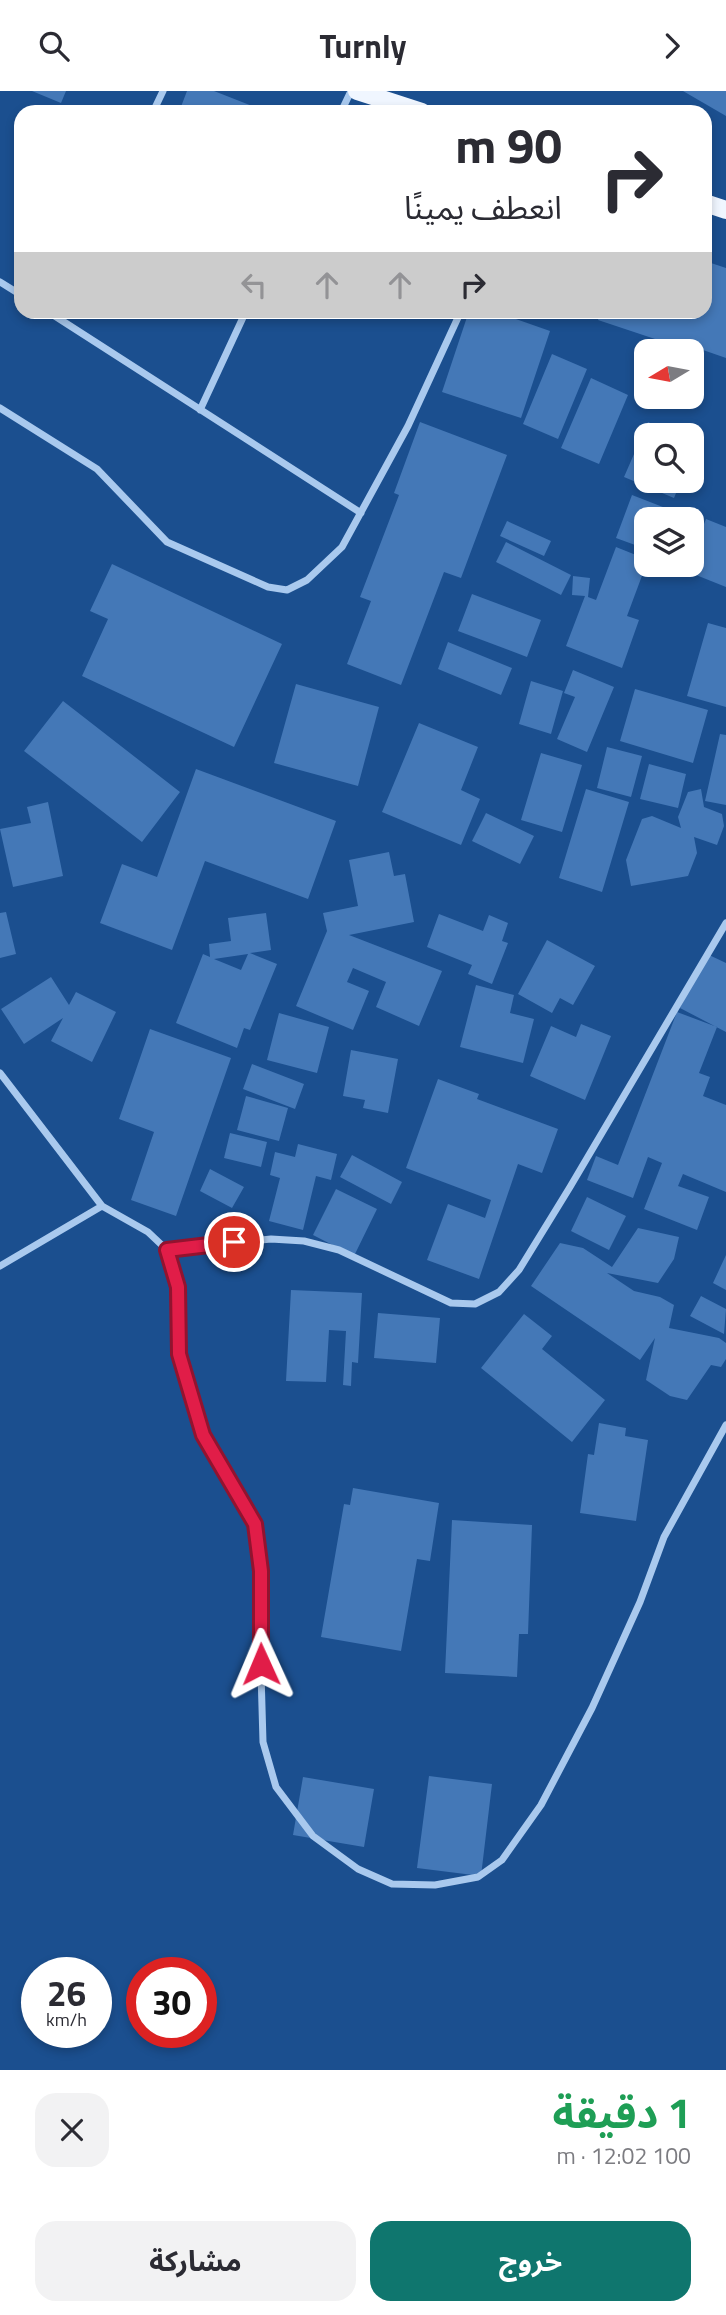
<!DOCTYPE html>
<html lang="ar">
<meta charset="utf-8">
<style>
:root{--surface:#fff;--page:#f2f2f3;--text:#2b2b33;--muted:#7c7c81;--accent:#0f766e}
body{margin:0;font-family:"Titillium Web","Noto Sans Arabic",sans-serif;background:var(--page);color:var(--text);direction:rtl;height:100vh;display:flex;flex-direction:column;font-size:26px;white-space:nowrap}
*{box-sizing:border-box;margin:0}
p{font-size:23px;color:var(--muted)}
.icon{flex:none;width:38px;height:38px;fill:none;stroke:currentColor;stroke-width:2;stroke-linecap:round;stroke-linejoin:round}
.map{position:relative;height:1979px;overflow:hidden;direction:ltr}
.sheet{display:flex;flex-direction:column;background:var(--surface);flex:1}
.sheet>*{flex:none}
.top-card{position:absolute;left:14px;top:14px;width:698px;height:214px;border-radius:21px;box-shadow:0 4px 10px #0003;direction:rtl;background:#fff;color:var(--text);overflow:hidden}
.needle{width:46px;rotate:260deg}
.fabs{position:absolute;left:634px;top:248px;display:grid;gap:14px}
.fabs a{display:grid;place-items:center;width:70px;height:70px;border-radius:14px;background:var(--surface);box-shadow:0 4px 10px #0003;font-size:35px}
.speed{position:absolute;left:21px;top:1866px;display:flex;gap:14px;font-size:35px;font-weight:700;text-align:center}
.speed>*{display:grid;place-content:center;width:91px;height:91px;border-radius:50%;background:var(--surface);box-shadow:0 4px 10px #0003;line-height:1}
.speed small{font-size:18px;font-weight:400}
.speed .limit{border:10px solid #d22;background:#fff;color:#111}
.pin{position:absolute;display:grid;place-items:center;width:60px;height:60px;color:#fff;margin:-30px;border:4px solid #fff;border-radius:50%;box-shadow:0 2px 7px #0007}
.me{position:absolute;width:77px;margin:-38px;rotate:359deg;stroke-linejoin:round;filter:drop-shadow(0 0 5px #0008)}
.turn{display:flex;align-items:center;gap:24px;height:147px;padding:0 35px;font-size:32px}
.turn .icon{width:91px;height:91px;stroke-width:2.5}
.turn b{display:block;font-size:49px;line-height:60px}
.lanes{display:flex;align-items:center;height:66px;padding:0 35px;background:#0003;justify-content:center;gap:35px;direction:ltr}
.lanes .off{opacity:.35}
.round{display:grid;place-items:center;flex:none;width:74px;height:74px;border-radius:21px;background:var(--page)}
.head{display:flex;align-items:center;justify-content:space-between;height:119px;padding:0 35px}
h1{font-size:42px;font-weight:700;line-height:52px;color:#1e9e55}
.primary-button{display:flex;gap:14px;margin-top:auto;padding:14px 35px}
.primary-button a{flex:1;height:80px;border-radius:21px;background:var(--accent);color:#fff;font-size:28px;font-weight:700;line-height:80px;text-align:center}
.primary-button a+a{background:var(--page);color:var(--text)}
header{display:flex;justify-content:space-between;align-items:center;height:91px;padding:0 35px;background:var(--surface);font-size:32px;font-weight:700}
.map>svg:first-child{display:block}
.building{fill:#4478b7;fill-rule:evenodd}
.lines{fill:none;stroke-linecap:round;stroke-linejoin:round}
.street{stroke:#a9c9ee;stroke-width:7}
.primary{stroke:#f0f6ff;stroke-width:18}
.route-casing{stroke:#92132f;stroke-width:18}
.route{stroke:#e11d48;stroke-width:12}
</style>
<header><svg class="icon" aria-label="forward" viewBox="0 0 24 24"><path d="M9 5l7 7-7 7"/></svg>Turnly<svg class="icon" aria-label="search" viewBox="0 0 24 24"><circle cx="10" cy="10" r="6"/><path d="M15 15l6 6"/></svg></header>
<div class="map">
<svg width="726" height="1979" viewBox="0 0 726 1979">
<rect width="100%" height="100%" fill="#1b4f8f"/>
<path class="building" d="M32,0H66L61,12Z
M187,0H214L260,18L259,21H179Z
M683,0H726V25Z
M705,170L726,177V267L680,251L679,256L598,229L601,220H705Z
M469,220H493L550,240L521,327L442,301Z
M552,263L587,278L558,348L523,333Z
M591,287L628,304L599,373L561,357Z
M420,331L507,364L461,487L444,481L401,594L347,573L371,510L360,506L399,404L394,402Z
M648,331L679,345H646V390H681L674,407L624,386Z
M632,404L686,425L684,429H646V458L616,447Z
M706,428L726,436V496L686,480L691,474V466Z
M507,430L551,450L544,465L500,445Z
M506,451L571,484L561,504L496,471Z
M616,456L646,468V474L627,525L639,529L622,577L566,555L585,505L572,504L573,485L590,487L588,506L596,509Z
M112,473L282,553L234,656L82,585L108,528L90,520Z
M472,503L541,529L527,566L458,540Z
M708,532L726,537V616L687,605Z
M448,551L512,577L501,604L438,578Z
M573,579L614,596L587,661L557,648L575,606L564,602Z
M531,590L563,600L551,643L519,633Z
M296,593L379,616L358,695L274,672Z
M635,598L708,619L693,672L620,650Z
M63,610L180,701L142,751L24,660Z
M419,632L478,656L461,699L480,708L461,754L382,721Z
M720,643L726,644V714L705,710Z
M607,656L642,665L631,706L597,697Z
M541,662L582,674L562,741L521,729Z
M649,673L686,683L678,717L640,708Z
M196,678L336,730L308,808L205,770L172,859L100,832L122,773L157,786Z
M586,698L629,711L602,801L559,787Z
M701,698L704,716L722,723L724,735L717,754L694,746L697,762L688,785L631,795L626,769L642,728L652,725L681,737L678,726L688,701Z
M48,711L63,785L13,796L0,738L31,732L27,716Z
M486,722L534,745L520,773L472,750Z
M389,761L394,785L405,783L414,831L349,844L442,880L419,935L376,916L386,891L353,877L347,891L369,900L353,939L296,915L327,840L323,822L358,815L349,769Z
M6,821L16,863L0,867V822Z
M266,822L271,859L250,862L277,873L250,939L244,937L237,957L176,932L203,863L210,866L209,853L231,850L228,827ZM248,863L241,879L214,868Z
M439,823L483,840L489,824L508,832L502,850L508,852L492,893L468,883L472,874L427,856Z
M547,849L595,875L573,914L560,907L552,922L518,903Z
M707,863L726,872V941L680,917Z
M51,886L69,914L76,901L116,921L92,971L51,950L63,927L24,953L1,918Z
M476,894L514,904L510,922L534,928L523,972L460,956Z
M677,921L717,936L699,982L710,986L703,1005L726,1014V1101L683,1083L678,1095L709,1106L697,1139L644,1118L662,1072L648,1066L633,1107L587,1089L596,1065L618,1074Z
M279,922L329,936L317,982L267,969Z
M581,933L611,945L585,1009L530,985L551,935L576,946Z
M150,938L231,967L176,1125L131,1109L154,1041L119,1028Z
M351,959L398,968L388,1022L363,1017L365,1009L343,1005Z
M252,973L304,993L295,1018L243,998Z
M438,988L479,1003L477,1008L558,1038L542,1082L518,1073L479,1188L427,1169L448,1113L485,1127L491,1109L406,1077Z
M246,1005L288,1017L279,1050L237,1039Z
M230,1042L267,1051L261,1076L224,1067Z
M298,1053L337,1063L331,1089L316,1085L303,1139L269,1130L280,1087L270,1084L275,1061L295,1066Z
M352,1064L402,1091L391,1113L340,1086Z
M210,1078L244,1096L232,1117L200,1100Z
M336,1098L377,1118L354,1165L313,1144Z
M587,1106L626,1125L609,1159L571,1140Z
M638,1137L679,1146L674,1168L658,1192L607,1182L634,1200L660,1206L674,1214L669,1237L719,1247L726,1252V1268L721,1276L711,1274L687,1309L670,1305L646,1289L655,1247L640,1269L531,1195L560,1152L583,1157L612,1176Z
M726,1164V1199L713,1192Z
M291,1199L362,1202L358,1272L352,1271L351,1295L343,1294L346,1240L329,1239L326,1291L286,1290Z
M701,1205L726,1218L724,1243L690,1225Z
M378,1222L440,1227L436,1272L374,1267Z
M524,1223L552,1245L542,1258L605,1309L572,1351L481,1277Z
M599,1332L626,1337L625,1345L648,1349L636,1430L580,1422L588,1363L594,1364Z
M353,1397L439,1412L430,1470L417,1468L401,1560L321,1546L344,1413L350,1414Z
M452,1429L532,1434L528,1543H519L517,1586L445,1582Z
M429,1685L492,1693L481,1785L417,1777Z
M303,1686L374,1698L364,1756L293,1744Z"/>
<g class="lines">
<path class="street" d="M153,21L163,0
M341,21L351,0
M0,191L21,204
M47,220L361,422
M0,317L97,378L167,451L268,496L287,499L307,489L342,456L408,335L461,220
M200,319L246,220
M0,982L102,1115L148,1141L167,1159L178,1196L179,1263L203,1344L255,1433L261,1480L260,1547L263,1651L276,1696L313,1745L358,1778L392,1793L435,1794L478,1786L502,1769L541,1714L592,1617L640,1511L664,1446L726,1334
M167,1159L271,1148L304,1150L339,1159L451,1212L475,1213L499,1201L519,1179L570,1096L726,832
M0,1175L102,1115"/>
<path class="primary" d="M357,0L422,21
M705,112L726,119"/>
</g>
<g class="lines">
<g class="route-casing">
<path id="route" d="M234,1151L167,1159L178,1196L179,1263L203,1344L255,1433L261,1480V1573"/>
</g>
<use href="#route" class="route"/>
</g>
</svg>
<div class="fabs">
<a><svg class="needle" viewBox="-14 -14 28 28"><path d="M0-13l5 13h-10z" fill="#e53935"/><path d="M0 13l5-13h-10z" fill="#7c7c81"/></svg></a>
<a><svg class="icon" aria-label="search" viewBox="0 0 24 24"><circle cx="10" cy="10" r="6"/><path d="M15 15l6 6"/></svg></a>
<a><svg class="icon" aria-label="layers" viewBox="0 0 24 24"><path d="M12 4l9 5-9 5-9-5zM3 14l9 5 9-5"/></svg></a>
</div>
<div class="speed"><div>26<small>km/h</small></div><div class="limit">30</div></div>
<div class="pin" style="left:234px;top:1151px;background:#d93025"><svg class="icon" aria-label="arrive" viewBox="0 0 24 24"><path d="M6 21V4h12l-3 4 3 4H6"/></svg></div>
<svg class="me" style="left:261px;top:1573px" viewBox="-20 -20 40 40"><path d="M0-17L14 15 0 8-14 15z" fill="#e11d48" stroke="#fff" stroke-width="4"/></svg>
<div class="top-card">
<div class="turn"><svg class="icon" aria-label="right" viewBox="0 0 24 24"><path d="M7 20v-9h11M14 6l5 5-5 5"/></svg><div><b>90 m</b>انعطف يمينًا</div></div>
<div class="lanes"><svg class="icon off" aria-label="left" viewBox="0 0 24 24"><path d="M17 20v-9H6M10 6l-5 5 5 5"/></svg><svg class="icon off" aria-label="ahead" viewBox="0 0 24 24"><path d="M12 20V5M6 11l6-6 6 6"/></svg><svg class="icon off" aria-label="ahead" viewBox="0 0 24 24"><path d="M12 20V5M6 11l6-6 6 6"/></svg><svg class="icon" aria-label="right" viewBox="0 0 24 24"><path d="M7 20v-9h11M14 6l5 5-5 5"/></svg></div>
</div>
</div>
<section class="sheet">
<div class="head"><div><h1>1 دقيقة</h1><p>100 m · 12:02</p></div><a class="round"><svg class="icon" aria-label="close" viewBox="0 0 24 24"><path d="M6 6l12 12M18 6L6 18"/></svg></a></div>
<div class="primary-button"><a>خروج</a><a>مشاركة</a></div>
</section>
